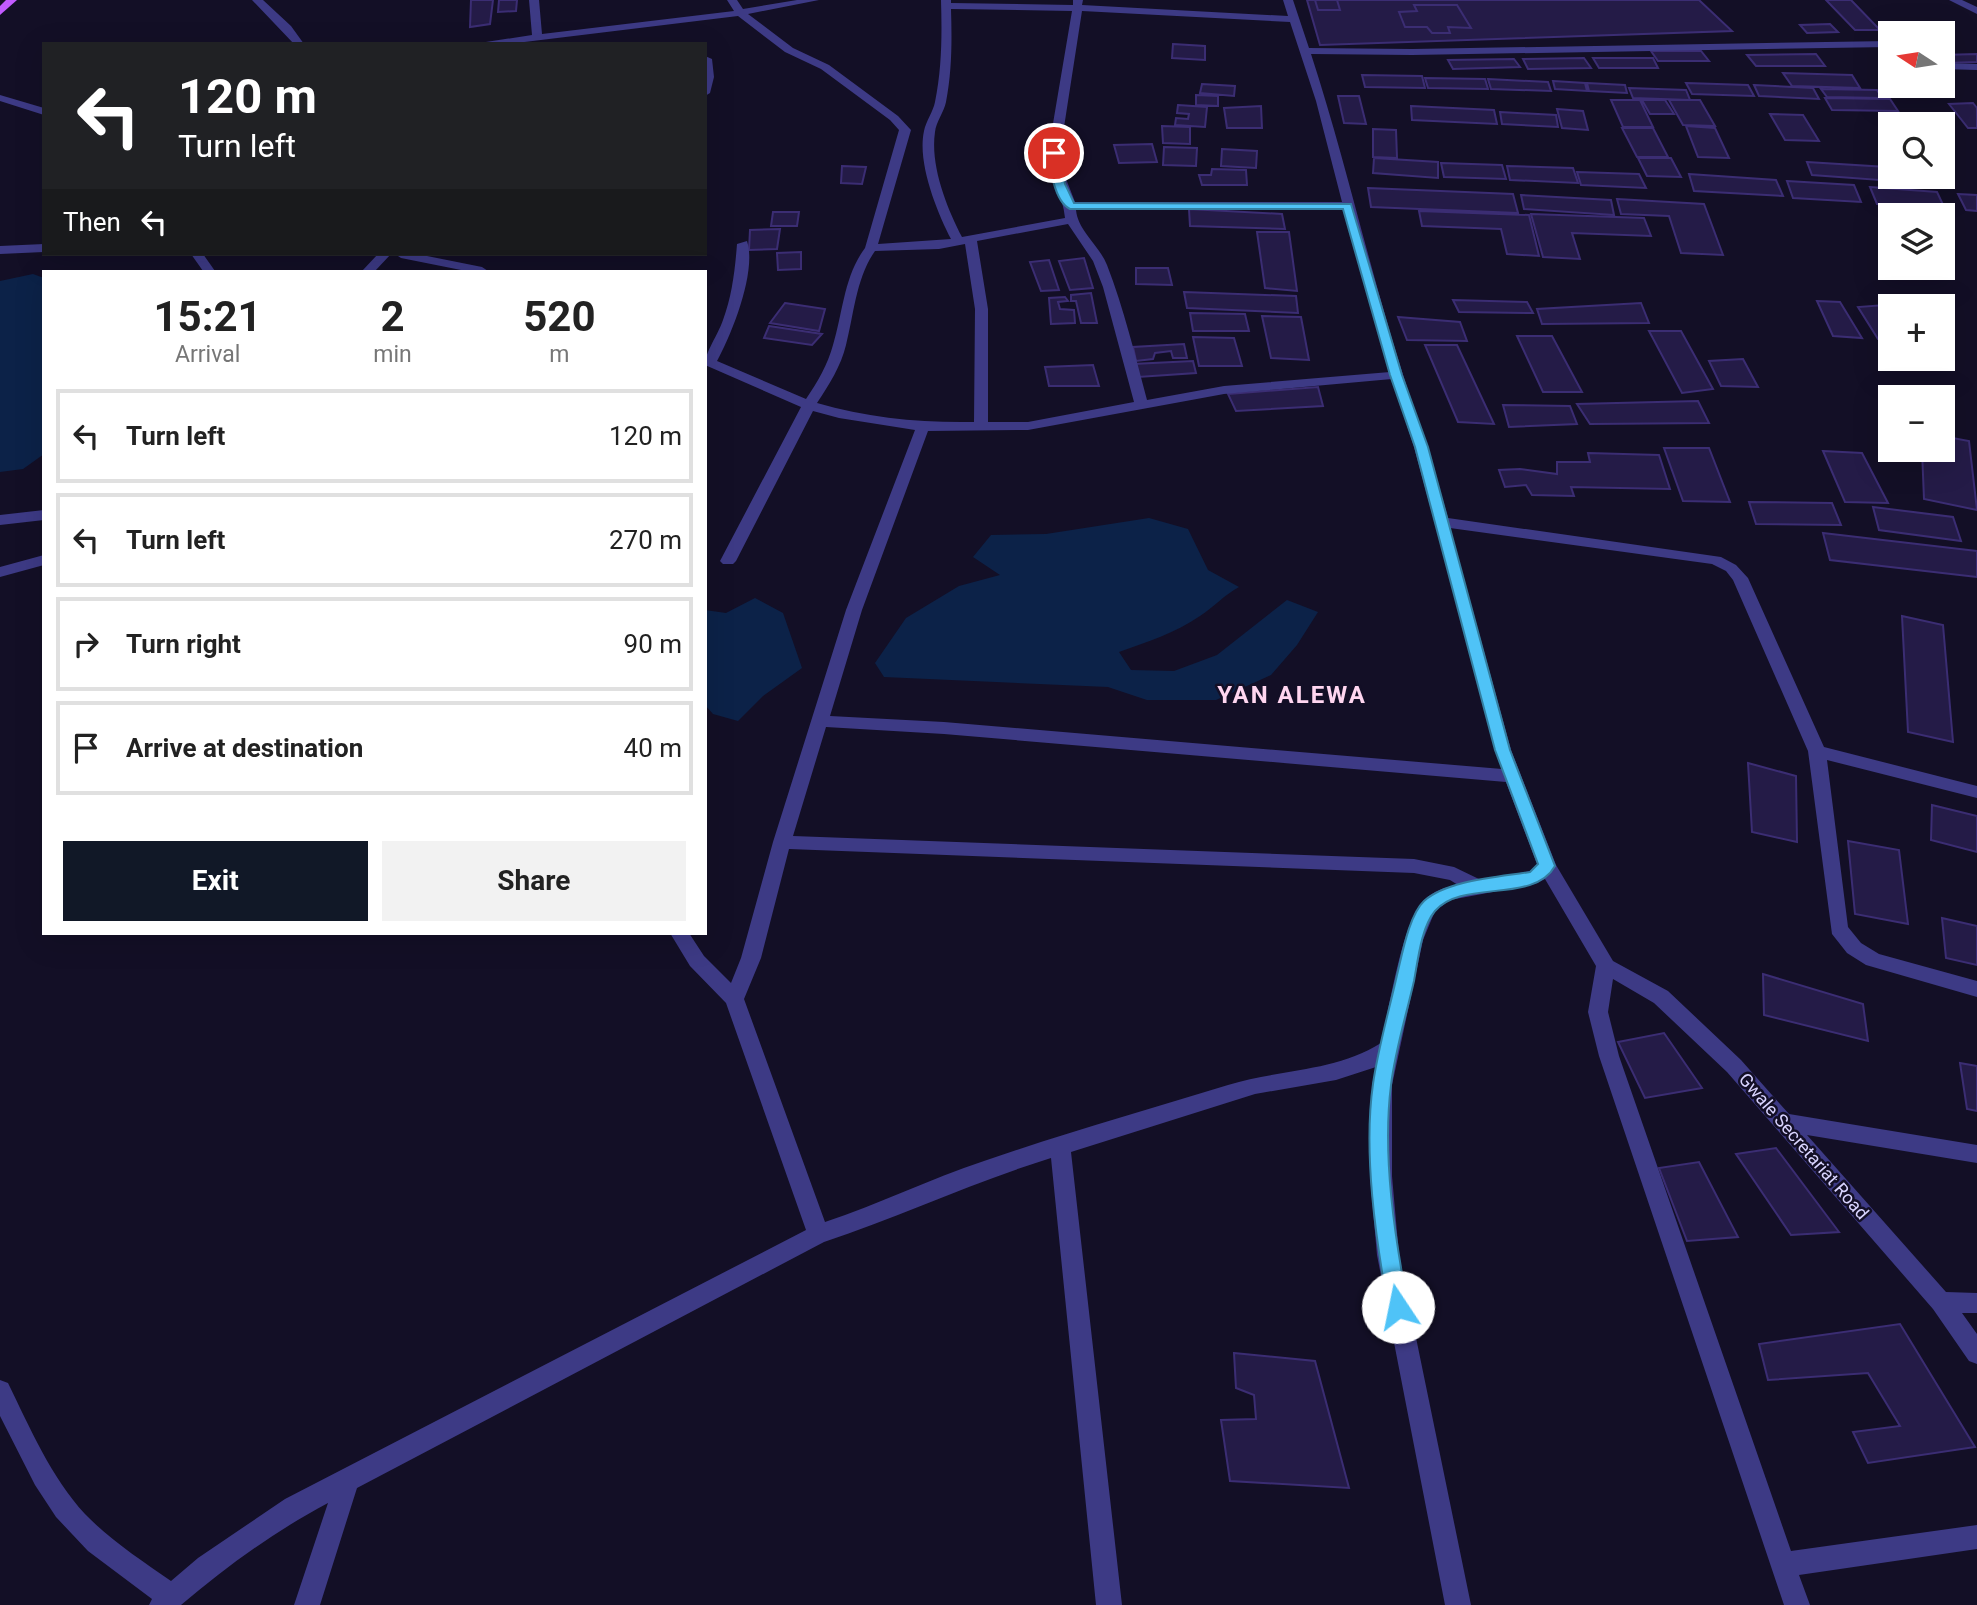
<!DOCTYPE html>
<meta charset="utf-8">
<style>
:root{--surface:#fff;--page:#f2f2f2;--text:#222;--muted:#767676;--line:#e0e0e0;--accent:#111827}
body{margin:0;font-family:Roboto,sans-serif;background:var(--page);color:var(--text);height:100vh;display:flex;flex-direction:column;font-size:26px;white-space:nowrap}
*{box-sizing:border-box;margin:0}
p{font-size:23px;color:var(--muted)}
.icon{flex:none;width:38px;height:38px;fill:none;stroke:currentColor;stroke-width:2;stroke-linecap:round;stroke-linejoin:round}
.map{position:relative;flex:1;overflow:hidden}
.drawer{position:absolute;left:42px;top:270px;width:665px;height:665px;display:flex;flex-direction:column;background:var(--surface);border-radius:0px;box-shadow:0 7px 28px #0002}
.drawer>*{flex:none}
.guide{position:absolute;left:42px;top:42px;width:665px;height:214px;border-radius:0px;box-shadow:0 7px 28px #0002;background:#202124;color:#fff;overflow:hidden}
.needle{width:46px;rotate:282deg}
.controls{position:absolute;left:1878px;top:21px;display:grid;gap:14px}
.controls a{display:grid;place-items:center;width:77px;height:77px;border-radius:0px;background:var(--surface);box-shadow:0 7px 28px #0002;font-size:35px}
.pin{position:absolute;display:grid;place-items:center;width:60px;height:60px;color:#fff;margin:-30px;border:4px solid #fff;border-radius:50%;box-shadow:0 2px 7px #0007}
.me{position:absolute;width:77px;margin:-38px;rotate:349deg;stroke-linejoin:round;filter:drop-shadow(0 0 5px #0008)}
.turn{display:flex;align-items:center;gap:24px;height:147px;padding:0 21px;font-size:32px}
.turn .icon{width:91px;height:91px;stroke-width:2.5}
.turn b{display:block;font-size:49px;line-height:60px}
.then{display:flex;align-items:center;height:66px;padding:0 21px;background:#0003;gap:14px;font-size:26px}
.eta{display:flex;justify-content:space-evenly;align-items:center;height:119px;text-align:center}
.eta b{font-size:42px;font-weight:700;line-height:49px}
.primary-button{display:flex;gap:14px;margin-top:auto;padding:14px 21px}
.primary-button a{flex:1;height:80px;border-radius:0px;background:var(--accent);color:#fff;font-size:28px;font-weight:700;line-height:80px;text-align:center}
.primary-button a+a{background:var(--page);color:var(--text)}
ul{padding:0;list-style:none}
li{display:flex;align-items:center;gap:21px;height:94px;margin:0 14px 10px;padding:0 7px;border:4px solid var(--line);border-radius:0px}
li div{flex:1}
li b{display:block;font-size:26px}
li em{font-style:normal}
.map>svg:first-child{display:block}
.water{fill:#0c2248}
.building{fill:#241b47;stroke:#3b2d73;stroke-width:2}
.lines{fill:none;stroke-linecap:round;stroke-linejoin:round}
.minor{fill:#3d3a85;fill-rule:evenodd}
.major{fill:#c25bff;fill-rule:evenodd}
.route{fill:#4fc3f7;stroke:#337fa1;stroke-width:2}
.labels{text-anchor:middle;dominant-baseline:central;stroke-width:5;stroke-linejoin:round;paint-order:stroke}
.street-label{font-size:18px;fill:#d9d4ff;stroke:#130f26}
.district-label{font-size:24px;font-weight:bold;letter-spacing:2px;fill:#ffd6f0;stroke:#130f26}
</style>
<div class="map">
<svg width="1977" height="1605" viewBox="0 0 1977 1605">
<rect width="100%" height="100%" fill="#130f26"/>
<path class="water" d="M33,274L44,278V454L23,469L0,472V281Z
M1149,518L1188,529L1208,570L1239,587C1224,595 1214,607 1200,616C1175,633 1147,642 1119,652L1131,670L1174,671L1217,655L1287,600L1318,612L1297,645L1271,675L1216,700H1147L1108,687L884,677L875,663L906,618L959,586L1000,575L973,557L991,535L1046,534Z
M755,598L783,613L802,668L763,696L738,721L713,714L705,705V610L726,613Z"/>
<path class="building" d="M471,0H493L490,24L470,27Z
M499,0H517L516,11L498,12Z
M1307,0H1699L1732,31L1320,45Z
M1315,0H1337L1340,10H1318Z
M1826,0H1851L1880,30H1855Z
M1414,5H1457L1471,28L1448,27L1450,33H1432L1427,27H1405L1399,12L1417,11Z
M1830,24L1838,32L1807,33L1800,25Z
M1173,44L1205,46V60L1172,58Z
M1651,51H1701L1709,61H1658Z
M1816,54L1825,66H1756L1747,55Z
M1977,54V62L1945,63L1942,60V55Z
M1584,58L1591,68L1528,69L1523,59Z
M1593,58H1653L1658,68H1599Z
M1514,59L1520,67L1453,69L1448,60Z
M1783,73L1852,75L1860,88L1792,86Z
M1362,75L1422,76L1425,88L1365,87Z
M1425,78L1485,79L1488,89L1428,88Z
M1488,79L1548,82L1551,91L1491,89Z
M1553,81L1585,83L1587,91L1555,89Z
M1587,83L1625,85L1627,93L1589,91Z
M1686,83L1748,85L1754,96L1692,94Z
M1202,84L1235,86L1234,96L1200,93Z
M1754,85L1813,88L1819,99L1759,96Z
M1629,88L1686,90L1690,100L1633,98Z
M1821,89L1877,90L1882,98L1827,97Z
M1196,95L1218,96V106L1196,105Z
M1338,96H1359L1366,124L1344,123Z
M1825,98L1890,99L1898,111L1832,110Z
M1611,100H1640L1653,127H1623Z
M1642,100H1665L1674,114H1650Z
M1669,100H1700L1715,126L1683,125Z
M1973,103L1977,108V128H1968L1949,104Z
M1178,105L1207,107L1205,127L1175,125L1176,118L1188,119L1189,114L1177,113Z
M1261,106L1262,128H1227L1224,108Z
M1411,106L1494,110L1497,124L1412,120Z
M1557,109L1583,111L1588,130L1562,128Z
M1500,112L1556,115L1558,127L1502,124Z
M1770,114L1803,115L1819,141L1785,140Z
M1162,126L1190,127V144L1163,143Z
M1686,126L1715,128L1729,158L1698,157Z
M1622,128H1653L1668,157H1637Z
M1373,129L1396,130L1397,158L1373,157Z
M1152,144L1157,162L1119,163L1114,145Z
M1164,147L1197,148L1196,166L1163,165Z
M1222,149L1257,151L1256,168L1221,166Z
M1374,158L1438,162V178L1373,173Z
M1638,158H1671L1681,177L1647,176Z
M1807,162L1887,167L1893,181L1812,175Z
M1441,163L1502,165L1506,179L1444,177Z
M842,166L866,167L862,184L841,183Z
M1507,166L1573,168L1578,183L1510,180Z
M1212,169L1246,170L1247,185H1202L1199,175H1211Z
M1577,172L1639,174L1646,188L1581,185Z
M1689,174L1776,180L1783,196L1694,191Z
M1787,181L1854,185L1861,202L1793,198Z
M1870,187L1937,192L1945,209L1877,204Z
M1368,188L1513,194L1518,213L1371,207Z
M1958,194L1977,195V211L1966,210Z
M1521,195L1611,200L1614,215L1524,209Z
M1617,199L1704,204L1723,255L1681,253L1669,216L1621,214Z
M1189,209L1282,214L1285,229L1190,226Z
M1419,211L1529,215L1539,256L1507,254L1501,229L1422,226Z
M773,212H799L797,226H771Z
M1531,214L1644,218L1651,236L1572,233L1580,259L1543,257Z
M780,229L777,249L749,250L750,230Z
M1257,232H1289L1297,291L1265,288Z
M801,252V269L778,270L777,253Z
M1084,258L1093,288L1070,290L1059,261Z
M1049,260L1059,290L1041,291L1030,262Z
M1136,268H1168L1172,285L1136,284Z
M1184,292L1296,296L1298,313L1187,308Z
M1091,293L1097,323H1081L1076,301H1071V295Z
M1065,297L1068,301L1058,302L1060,309L1074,310L1075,323L1051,324L1049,298Z
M1453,300L1527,302L1533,313L1459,312Z
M1817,301L1840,302L1862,338L1833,336Z
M785,303L825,309L819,331L770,323Z
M1641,303L1649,323L1542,324L1537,309Z
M1885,305L1890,315V340L1878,339L1858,307Z
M1190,313L1245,314L1249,331H1193Z
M1262,316L1301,317L1309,360L1271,358Z
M1398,317L1460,322L1467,341L1407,340Z
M769,326L822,334L812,345L764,338Z
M1649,331H1681L1713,389L1682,393Z
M1517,336H1552L1582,392H1543Z
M1193,337L1234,338L1242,366H1199Z
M1184,344L1187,358H1173L1171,351L1155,353L1153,359L1136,361L1133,347Z
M1425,345H1457L1494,424L1458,422Z
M1743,359L1758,387L1721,386L1709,361Z
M1193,361L1196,373L1138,377L1133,364Z
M1093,365L1099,386H1049L1045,367Z
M1318,387L1323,406L1236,411L1228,394Z
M1698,401L1709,423L1590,424L1577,404Z
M1503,405L1570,406L1577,424L1509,427Z
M1942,436L1969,441L1977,510L1924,499L1922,450H1942Z
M1664,448H1709L1730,502L1683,501Z
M1823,451L1862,453L1888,503L1845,502Z
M1588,453L1659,455L1670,489L1571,487L1574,496L1532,495L1526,485L1505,487L1499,470L1520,469L1557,474V462H1590Z
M1749,502L1832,503L1841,525L1756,524Z
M1873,507L1953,517L1961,541L1879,530Z
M1823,533L1977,551V577L1830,560Z
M1902,616L1943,625L1953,742L1908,732Z
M1748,763L1796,776L1797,842L1752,832Z
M1932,805L1977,816V852L1931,840Z
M1848,841L1899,850L1908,924L1855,914Z
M1942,918L1977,926V965L1946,958Z
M1763,974L1863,1004L1868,1041L1764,1015Z
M1664,1033L1702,1088L1645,1098L1618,1042Z
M1960,1063L1977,1066V1111L1967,1109Z
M1776,1148L1839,1232L1791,1235L1736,1154Z
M1699,1162L1738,1237L1687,1241L1659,1168Z
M1900,1324L1975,1447L1868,1463L1853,1432L1900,1426L1868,1373L1768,1380L1759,1344Z
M1234,1353L1315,1361L1349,1488L1230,1481L1221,1420L1256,1419L1254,1395L1236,1388Z"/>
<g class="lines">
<path class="minor" d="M252,0H263L291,26L304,44H294Z
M529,0H539L542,34L734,11L727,0H737L743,9L797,0H819L748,14L793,48L829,65L898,116L911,130L878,244L951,239C937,212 917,163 924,131C926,121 933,112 935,102C942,68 942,34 941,0H951V3L1073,5V0H1083L1082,5L1288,16L1283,0H1293L1309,48L1412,49L1890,41V47L1412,55L1311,54C1339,140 1360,228 1385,315C1404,383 1429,450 1448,518L1721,557L1736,565L1748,578L1824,747L1977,786V798L1827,760L1848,927L1861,943L1879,954L1977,981V997L1866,965L1847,953L1832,934L1808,751L1733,580L1726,571L1712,564L1450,528L1511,750L1556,865L1613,961L1668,991L1741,1060L1789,1114L1977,1145V1163L1807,1135L1946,1292L1977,1293V1313H1962L1977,1334V1364L1969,1361L1933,1309L1727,1072L1654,1003L1613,979L1608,1012L1619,1056L1791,1551L1977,1525V1549L1799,1575L1810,1605H1784L1599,1056L1588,1012L1596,966L1545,879L1535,884L1450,900L1435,911L1423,940L1392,1085V1176L1399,1255L1471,1605H1445L1377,1255L1370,1176L1372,1085L1376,1067L1336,1080L1255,1094L1071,1152L1122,1605H1096L1051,1158C974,1182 901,1216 824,1242L357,1488L320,1605H294L328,1503C275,1531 226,1567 181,1605H149L152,1599L88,1551L56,1517L35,1485L0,1416V1380L8,1383C30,1428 51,1477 85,1514C110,1540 141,1560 171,1581L198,1558L285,1499L806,1230L726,1003L690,966L670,933H689L704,956L731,983L741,958L773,842L846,610L915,430L839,418L813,411L736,561L733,564H723L720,561L801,407L705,365C705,352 718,335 723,320C732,296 735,270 737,244L747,241C757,271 732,334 717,361L806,399C817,383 828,364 833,345C843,312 844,276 865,248L899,130L890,120L821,69L785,52L738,16L508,44H473L532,35ZM951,9L1072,11L1048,153C1050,176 1063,195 1065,218L962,237C947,208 930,166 935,132C936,122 944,112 946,102C952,71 952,40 951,9ZM1082,11L1290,22L1316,101L1342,202H1075L1061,166L1060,153ZM1076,210H1344L1390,372L1224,386L1147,400C1135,355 1124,309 1107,265C1099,245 1078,231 1076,210ZM1068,224L1093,261L1103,287L1134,402L1028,422H988V309L977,241ZM965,244L975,309L974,422C921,423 868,418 817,403C829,385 841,366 846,345C854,314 856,278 875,251L939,249ZM1392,379L1414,447L1502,769L944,722L830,716L862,610L928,431L1028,430L1224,394ZM826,727L944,734L1506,782L1537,864L1530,871L1481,880L1454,867L1414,859L793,836ZM789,849L1414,873L1450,880L1458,885C1444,887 1434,891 1424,900C1402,921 1389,1011 1381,1043C1335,1072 1280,1069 1228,1085C1147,1110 1065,1133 984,1161C930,1179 879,1204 825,1222L744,999L761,958Z
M1949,0H1962L1977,7V14Z
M705,56L712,59L714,77L710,93L705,96Z
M1942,63L1977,64V70L1942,69Z
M0,95L44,108V115L0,101Z
M44,244V252L0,254V246Z
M191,254H203L215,271H203Z
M378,254H391L375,271H362Z
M395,254H417L482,267L488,271H466L401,258Z
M44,510V520L0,525V515Z
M44,555V565L0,577V567Z"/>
<path class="major" d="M6,0H17L0,15V6Z"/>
</g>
<path class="route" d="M1050,150L1059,153L1065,184L1074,203L1351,204L1402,375L1428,447L1510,750L1555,866C1534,904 1462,879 1435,911C1421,928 1418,960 1414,981C1406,1016 1395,1051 1391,1085C1382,1156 1395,1238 1408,1307L1405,1314L1398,1316L1391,1314L1388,1307C1376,1240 1363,1153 1373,1084C1378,1048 1389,1011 1397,975C1402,955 1409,915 1424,901C1448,880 1499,877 1530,872L1538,864L1495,750L1415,447L1390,375L1343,209H1070C1055,202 1048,166 1050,150Z"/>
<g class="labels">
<g class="street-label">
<text transform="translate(1804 1146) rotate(49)">Gwale Secretariat Road</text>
</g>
<g class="district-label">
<text x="1292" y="695">YAN ALEWA</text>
</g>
</g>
</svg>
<div class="controls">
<a><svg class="needle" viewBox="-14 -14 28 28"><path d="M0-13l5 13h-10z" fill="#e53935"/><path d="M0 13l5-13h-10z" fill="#767676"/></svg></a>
<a><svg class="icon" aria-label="search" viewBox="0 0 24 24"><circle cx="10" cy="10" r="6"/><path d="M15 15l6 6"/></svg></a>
<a><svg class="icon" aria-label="layers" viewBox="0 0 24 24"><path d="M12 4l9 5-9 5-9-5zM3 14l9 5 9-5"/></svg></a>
<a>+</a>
<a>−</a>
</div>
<div class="pin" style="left:1054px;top:153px;background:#d93025"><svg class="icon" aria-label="arrive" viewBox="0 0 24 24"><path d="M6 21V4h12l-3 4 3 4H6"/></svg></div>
<svg class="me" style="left:1398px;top:1307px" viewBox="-20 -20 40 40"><circle r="19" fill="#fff"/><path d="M0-13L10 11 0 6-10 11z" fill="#4fc3f7"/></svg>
<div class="guide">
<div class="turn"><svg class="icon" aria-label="left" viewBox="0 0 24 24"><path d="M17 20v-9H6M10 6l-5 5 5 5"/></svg><div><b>120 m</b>Turn left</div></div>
<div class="then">Then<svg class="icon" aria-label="left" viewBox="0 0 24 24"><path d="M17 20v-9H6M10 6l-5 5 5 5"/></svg></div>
</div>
<section class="drawer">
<div class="eta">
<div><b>15:21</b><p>Arrival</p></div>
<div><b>2</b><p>min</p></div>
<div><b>520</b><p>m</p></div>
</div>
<ul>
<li><svg class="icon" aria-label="left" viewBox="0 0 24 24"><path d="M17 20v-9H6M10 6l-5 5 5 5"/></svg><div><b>Turn left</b></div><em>120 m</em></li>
<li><svg class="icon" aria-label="left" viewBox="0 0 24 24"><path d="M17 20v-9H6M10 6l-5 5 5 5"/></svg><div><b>Turn left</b></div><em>270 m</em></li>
<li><svg class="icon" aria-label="right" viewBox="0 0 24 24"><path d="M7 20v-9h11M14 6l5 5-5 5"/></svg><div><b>Turn right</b></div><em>90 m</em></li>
<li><svg class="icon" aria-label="arrive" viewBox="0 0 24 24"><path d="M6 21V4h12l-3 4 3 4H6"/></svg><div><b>Arrive at destination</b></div><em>40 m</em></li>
</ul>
<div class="primary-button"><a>Exit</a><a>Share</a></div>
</section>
</div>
